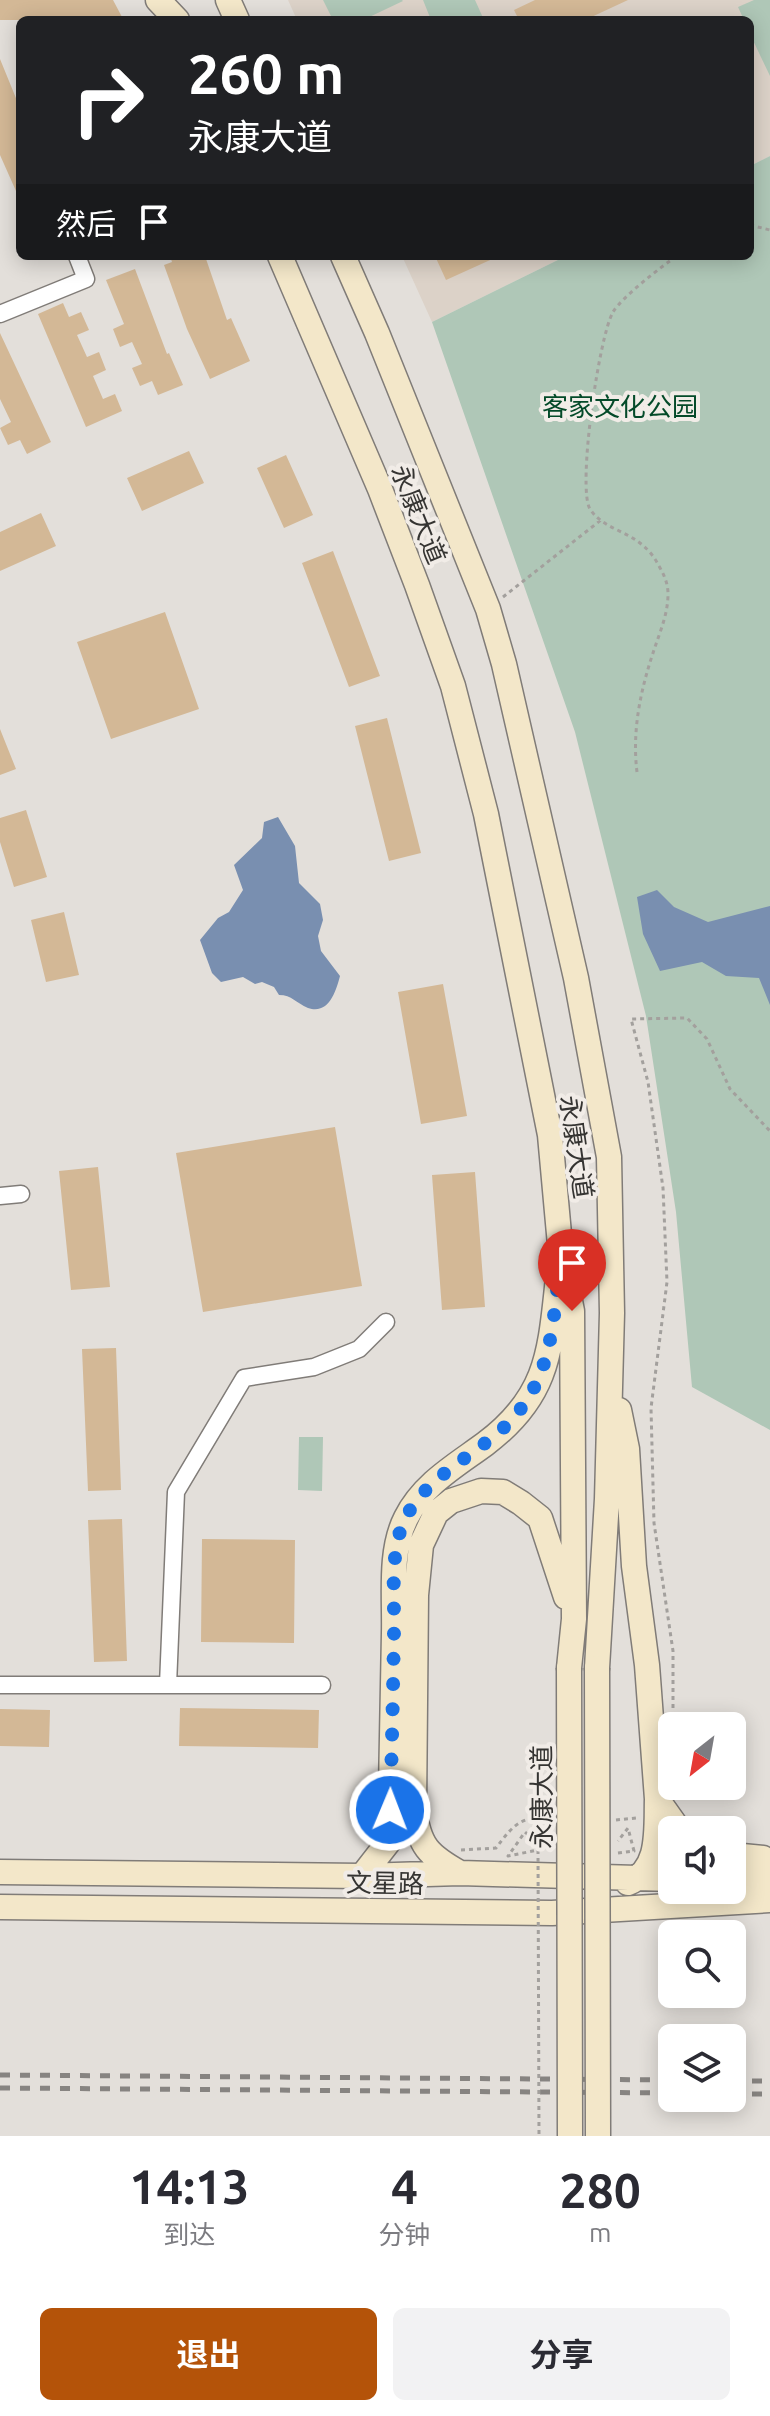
<!DOCTYPE html>
<html lang="zh">
<meta charset="utf-8">
<style>
:root{--surface:#fff;--page:#f2f2f3;--text:#2b2b33;--muted:#7c7c81;--accent:#b45309}
body{margin:0;font-family:Ubuntu,"Noto Sans SC",sans-serif;background:var(--page);color:var(--text);height:100vh;display:flex;flex-direction:column;font-size:30px;white-space:nowrap}
*{box-sizing:border-box;margin:0}
p{font-size:26px;color:var(--muted)}
.icon{flex:none;width:44px;height:44px;fill:none;stroke:currentColor;stroke-width:2;stroke-linecap:round;stroke-linejoin:round}
.map{position:relative;height:2136px;overflow:hidden}
.side{display:flex;flex-direction:column;background:var(--surface);flex:1}
.side>*{flex:none}
.guide{position:absolute;left:16px;top:16px;width:738px;height:244px;border-radius:12px;box-shadow:0 4px 20px #0003;background:#202124;color:#fff;overflow:hidden}
.needle{width:52px;rotate:211deg}
.tools{position:absolute;left:658px;top:1712px;display:grid;gap:16px}
.tools a{display:grid;place-items:center;width:88px;height:88px;border-radius:12px;background:var(--surface);box-shadow:0 4px 20px #0003;font-size:40px}
.pin{position:absolute;display:grid;place-items:center;width:68px;height:68px;color:#fff;margin:-82px -34px;border-radius:50% 50% 50% 0;rotate:-45deg;box-shadow:0 0 8px #0007}
.pin .icon{rotate:45deg}
.me{position:absolute;width:88px;margin:-44px;rotate:1deg;stroke-linejoin:round;filter:drop-shadow(0 0 6px #0008)}
.turn{display:flex;align-items:center;gap:28px;height:168px;padding:0 40px;font-size:36px}
.turn .icon{width:104px;height:104px;stroke-width:2.5}
.turn b{display:block;font-size:56px;line-height:68px}
.then{display:flex;align-items:center;height:76px;padding:0 40px;background:#0003;gap:16px;font-size:30px}
.eta{display:flex;justify-content:space-evenly;align-items:center;height:136px;text-align:center}
.eta b{font-size:48px;font-weight:700;line-height:56px}
.action{display:flex;gap:16px;margin-top:auto;padding:16px 40px}
.action a{flex:1;height:92px;border-radius:12px;background:var(--accent);color:#fff;font-size:32px;font-weight:700;line-height:92px;text-align:center}
.action a+a{background:var(--page);color:var(--text)}
.map>svg:first-child{display:block}
.built{fill:#dcd2c8}
.green{fill:#afc7b7}
.water{fill:#798fb0}
.building{fill:#d3b896}
.lines{fill:none;stroke-linecap:round;stroke-linejoin:round}
.street-casing{stroke:#807c78;stroke-width:19}
.secondary-casing{stroke:#807c78;stroke-width:27}
.path{stroke:#a3a09d;stroke-width:3;stroke-dasharray:4 4;stroke-linecap:butt}
.street{stroke:#fff;stroke-width:16}
.secondary{stroke:#f3e7c9;stroke-width:24}
.rail{stroke:#878481;stroke-width:5;stroke-dasharray:10 10;stroke-linecap:butt}
.secondary-bridge-casing{stroke:#807c78;stroke-width:27;stroke-linecap:butt}
.path-bridge{stroke:#a3a09d;stroke-width:3;stroke-dasharray:4 4;stroke-linecap:butt}
.secondary-bridge{stroke:#f3e7c9;stroke-width:24}
.route{stroke:#1a73e8;stroke-width:14;stroke-dasharray:0 25.2}
.labels{text-anchor:middle;dominant-baseline:central;stroke-width:8;stroke-linejoin:round;paint-order:stroke}
.park-label{font-size:26px;fill:#044a29;stroke:#f1ece7}
.street-label{font-size:26px;fill:#353432;stroke:#f1ece7}
</style>
<div class="map">
<svg width="770" height="2136" viewBox="0 0 770 2136">
<rect width="100%" height="100%" fill="#e3dfda"/>
<path class="built" d="M288,0H770V156L750,166V20H297Z
M402,256H566L432,322Z"/>
<path class="green" d="M323,0H402L403,1L363,20H333Z
M423,0H475L484,20H431Z
M754,0H770V76L750,34V20H744L738,7Z
M770,156V1430L692,1387L676,1212L646,1016L575,732L432,322L566,256H750V166Z
M299,1437H323L322,1491L298,1490Z"/>
<path class="water" d="M278,817L295,846L299,883L320,904L323,920L318,936L321,951L340,976C336,991 329,1015 308,1008C296,1003 292,995 279,995L274,987L262,982L255,984L243,977L221,982L212,973L200,940L218,918L229,912L243,890L234,865L262,838L264,822Z
M657,890L674,907L708,922L770,906V1005L759,978L726,976L702,962L660,971L643,934L637,897Z"/>
<path class="building" d="M0,0H113L122,17L115,20H0Z
M535,0H628L585,20H519L514,10Z
M0,59L20,108V200L0,155Z
M170,256H205L227,320L231,318L250,361L210,379L187,329L164,265L172,262Z
M435,256H499L446,280Z
M135,269L167,354L169,353L183,385L158,395L152,381L140,386L132,368L142,364L132,342L120,347L113,329L124,324L106,280Z
M63,303L69,317L81,312L89,330L77,335L87,357L99,352L106,370L93,376L103,399L115,394L122,411L86,427L38,314Z
M0,333L51,442L27,454L20,440L8,445L0,428L11,422L0,399Z
M189,451L204,483L142,511L127,478Z
M286,455L313,515L284,528L257,468Z
M41,513L56,546L0,571V532Z
M333,551L380,676L349,687L302,563Z
M165,612L199,709L111,739L77,642Z
M387,718L421,853L389,861L355,726Z
M0,729L16,769L0,775Z
M26,810L47,877L14,887L0,842V818Z
M64,912L79,975L46,982L31,920Z
M443,984L467,1116L421,1124L398,992Z
M335,1127L362,1286L203,1312L176,1153Z
M98,1167L110,1287L71,1290L59,1171Z
M475,1172L485,1307L442,1310L432,1175Z
M116,1348L121,1490L88,1491L82,1349Z
M122,1519L127,1661L94,1662L88,1520Z
M202,1539L295,1540L294,1643L201,1642Z
M180,1708L319,1710L318,1748L179,1746Z
M0,1709L50,1710L49,1747L0,1746Z"/>
<g class="lines">
<g class="street-casing">
<path id="street" d="M0,314L86,279L77,256
M0,1196L21,1194
M0,1685H322
M168,1685L176,1492L244,1378L314,1367L359,1349L386,1322"/>
</g>
<g class="secondary-casing">
<path id="secondary" d="M158,0L177,20
M228,0L237,20
M280,256L380,489L417,585L453,686L486,814L550,1135L561,1256L572,1311L574,1619L569,1668
M343,256L377,333L488,609L504,664L576,978L609,1157L612,1313L607,1499L597,1668
M619,1410L627,1449L634,1566L647,1665L657,1799L679,1830
M732,1855L763,1858L770,1862
M0,1872L362,1876L460,1873L672,1879
M460,1873C428,1855 419,1846 414,1809L416,1595L421,1545L436,1513L451,1501L481,1491L503,1492L521,1503L540,1518L566,1597
M362,1876L390,1840C391,1771 393,1702 394,1633C395,1597 389,1551 406,1518C423,1484 455,1466 485,1444C549,1396 550,1351 558,1278
M732,1880L770,1881
M628,1883C661,1870 656,1829 657,1799
M0,1907L552,1913L770,1900"/>
</g>
<path class="path" d="M750,225L770,230
M503,597L601,520
M637,772C632,732 640,692 653,653C659,634 668,615 668,594C668,583 664,575 659,566C640,529 606,534 590,509C577,488 599,336 613,312C622,297 662,266 677,256
M673,1724V1651L654,1523L651,1408L667,1282L663,1188L648,1082L631,1019L687,1018L707,1039L730,1089L770,1131
M535,1818L534,1840L552,1841
M616,1820L636,1818
M461,1850L496,1848C514,1824 521,1816 552,1817"/>
<use href="#street" class="street"/>
<use href="#secondary" class="secondary"/>
<path class="rail" d="M0,2075L672,2080
M732,2081H770
M0,2088L672,2093
M732,2094H770"/>
<g class="secondary-bridge-casing">
<path id="secondary-bridge" d="M569,1668L570,2136
M597,1668L598,2136"/>
</g>
<path class="path-bridge" d="M534,1840L525,1832L508,1856L538,1850L539,2136
M618,1853L634,1851L628,1828L618,1841"/>
<use href="#secondary-bridge" class="secondary-bridge"/>
</g>
<g class="lines">
<path class="route" d="M390,1810C392,1751 393,1692 394,1633C395,1598 389,1552 405,1519C422,1485 455,1466 484,1444C554,1393 551,1334 561,1256L572,1311"/>
</g>
<g class="labels">
<g class="park-label">
<text x="620" y="406">客家文化公园</text>
</g>
<g class="street-label">
<text transform="translate(419 514) rotate(68)">永康大道</text>
<text transform="translate(577 1147) rotate(82)">永康大道</text>
<text transform="translate(541 1797) rotate(-90)">永康大道</text>
<text transform="translate(385 1883) rotate(1)">文星路</text>
</g>
</g>
</svg>
<div class="tools">
<a><svg class="needle" viewBox="-14 -14 28 28"><path d="M0-13l5 13h-10z" fill="#e53935"/><path d="M0 13l5-13h-10z" fill="#7c7c81"/></svg></a>
<a><svg class="icon" aria-label="sound" viewBox="0 0 24 24"><path d="M4 9h4l5-4v14l-5-4H4zM17 9q2 3 0 6"/></svg></a>
<a><svg class="icon" aria-label="search" viewBox="0 0 24 24"><circle cx="10" cy="10" r="6"/><path d="M15 15l6 6"/></svg></a>
<a><svg class="icon" aria-label="layers" viewBox="0 0 24 24"><path d="M12 4l9 5-9 5-9-5zM3 14l9 5 9-5"/></svg></a>
</div>
<div class="pin" style="left:572px;top:1311px;background:#d93025"><svg class="icon" aria-label="arrive" viewBox="0 0 24 24"><path d="M6 21V4h12l-3 4 3 4H6"/></svg></div>
<svg class="me" style="left:390px;top:1810px" viewBox="-20 -20 40 40"><circle r="17" fill="#1a73e8" stroke="#fff" stroke-width="3"/><path d="M0-11L8 9 0 5-8 9z" fill="#fff"/></svg>
<div class="guide">
<div class="turn"><svg class="icon" aria-label="right" viewBox="0 0 24 24"><path d="M7 20v-9h11M14 6l5 5-5 5"/></svg><div><b>260 m</b>永康大道</div></div>
<div class="then">然后<svg class="icon" aria-label="arrive" viewBox="0 0 24 24"><path d="M6 21V4h12l-3 4 3 4H6"/></svg></div>
</div>
</div>
<section class="side">
<div class="eta">
<div><b>14:13</b><p>到达</p></div>
<div><b>4</b><p>分钟</p></div>
<div><b>280</b><p>m</p></div>
</div>
<div class="action"><a>退出</a><a>分享</a></div>
</section>
